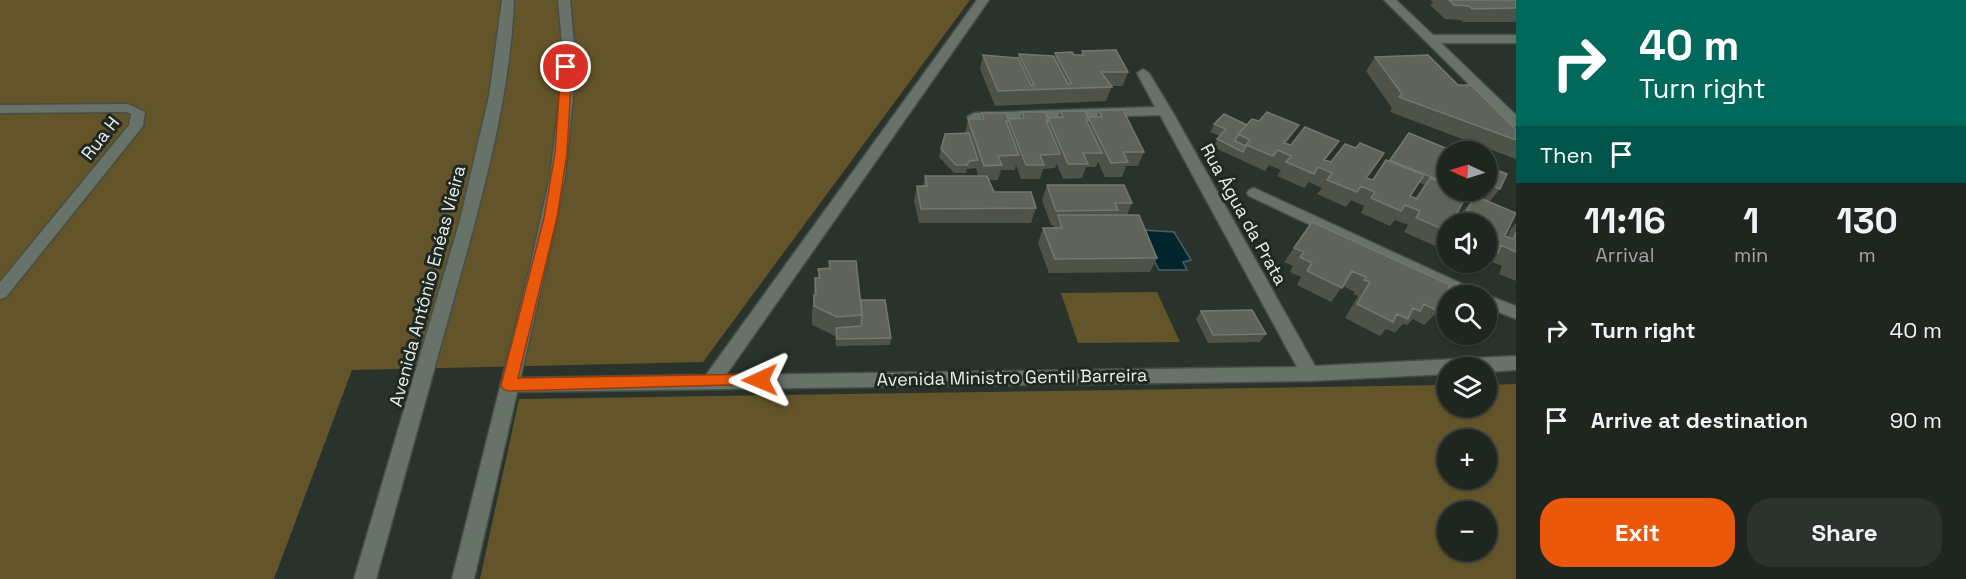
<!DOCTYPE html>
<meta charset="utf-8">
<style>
:root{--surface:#1f2620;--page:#2c322d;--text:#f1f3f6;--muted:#a1a5a5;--line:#3c433e;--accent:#ea580c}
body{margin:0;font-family:"Space Grotesk",sans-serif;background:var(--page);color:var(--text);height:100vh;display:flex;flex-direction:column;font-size:22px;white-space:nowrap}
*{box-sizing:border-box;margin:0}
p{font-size:20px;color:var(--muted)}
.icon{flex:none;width:33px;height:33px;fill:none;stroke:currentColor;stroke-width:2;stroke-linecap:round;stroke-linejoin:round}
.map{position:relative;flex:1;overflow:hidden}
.drawer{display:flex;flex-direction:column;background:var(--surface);width:450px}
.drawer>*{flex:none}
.hud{background:#00695c;color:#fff;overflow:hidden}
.needle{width:39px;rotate:274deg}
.fabs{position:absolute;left:1437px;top:141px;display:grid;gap:12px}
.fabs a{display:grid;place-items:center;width:60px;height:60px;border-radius:50%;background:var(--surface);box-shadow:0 2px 4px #0004,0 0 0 2px var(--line);font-size:30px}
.pin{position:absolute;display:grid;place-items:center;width:51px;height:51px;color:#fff;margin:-26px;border:3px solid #fff;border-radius:50%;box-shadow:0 2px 6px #0007}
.me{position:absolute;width:66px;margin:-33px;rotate:269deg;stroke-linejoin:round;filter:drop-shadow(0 0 4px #0008)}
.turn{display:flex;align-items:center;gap:21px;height:126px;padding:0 24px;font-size:27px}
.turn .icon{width:78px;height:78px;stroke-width:2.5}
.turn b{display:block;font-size:42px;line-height:51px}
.then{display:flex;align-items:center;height:57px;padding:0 24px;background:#0003;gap:12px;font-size:22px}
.eta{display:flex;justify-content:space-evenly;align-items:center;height:102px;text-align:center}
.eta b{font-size:36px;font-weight:700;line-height:42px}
.button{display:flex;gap:12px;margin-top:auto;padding:12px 24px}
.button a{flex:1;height:69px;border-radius:24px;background:var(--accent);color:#fff;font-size:24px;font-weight:700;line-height:69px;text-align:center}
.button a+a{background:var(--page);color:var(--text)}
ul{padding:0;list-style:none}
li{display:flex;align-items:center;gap:18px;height:90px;padding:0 24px}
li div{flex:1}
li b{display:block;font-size:22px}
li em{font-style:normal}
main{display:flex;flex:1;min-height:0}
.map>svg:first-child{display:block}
.green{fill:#64542a;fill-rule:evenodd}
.water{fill:#01252d;stroke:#466165;stroke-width:1.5}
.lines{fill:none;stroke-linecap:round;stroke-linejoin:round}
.minor-casing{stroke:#454e47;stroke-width:3}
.tertiary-casing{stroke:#454e47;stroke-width:3}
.minor{fill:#677269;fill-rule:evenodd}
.tertiary{fill:#677269;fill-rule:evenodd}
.wall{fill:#4f5247;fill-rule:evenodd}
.shaded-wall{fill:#393e35}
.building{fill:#5f6359;stroke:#74786f;stroke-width:1.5}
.route{fill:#ea580c;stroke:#983908;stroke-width:1.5}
.labels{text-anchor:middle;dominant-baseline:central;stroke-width:6;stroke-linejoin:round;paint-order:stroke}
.street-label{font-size:18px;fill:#e8eee9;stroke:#1f2922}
</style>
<main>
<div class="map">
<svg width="1516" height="579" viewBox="0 0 1516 579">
<rect width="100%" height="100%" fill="#29332b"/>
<path class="green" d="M0,0H970L703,362L352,370L274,579H0Z
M1157,292L1180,342L1078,343L1061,293Z
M1516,384V579H480L519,399L1447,385L1448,406H1486L1487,385ZM1448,440H1486V478H1448ZM1448,512H1486V550H1448Z"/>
<path class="water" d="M1142,230L1174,232L1191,260L1183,262L1187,270H1159L1140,232Z"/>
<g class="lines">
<g class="minor-casing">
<path id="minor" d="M977,0H989L726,375L1297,367L1160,115L974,121L967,117L974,113L1155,107L1137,73L1143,69L1149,73L1172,111L1315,366L1516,356V370L1486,372V368H1448V374L1310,381L509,392L503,390L500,385L503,380L509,378L706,375Z
M1384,0H1396L1433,35H1516V43H1441L1516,115V127L1511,126Z
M128,104L145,112L143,126L6,297L0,299V282L129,125L131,114L126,112L0,113V105Z
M1254,188L1484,294L1516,306V319L1486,307V296H1461L1249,196L1247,193L1249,190Z"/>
</g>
<g class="tertiary-casing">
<path id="tertiary" d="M502,0H514C510,101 481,202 454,298C428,392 402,485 376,579H354L460,220L489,96Z
M558,0H570L574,44V88L565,176L547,263L474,579H452L531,263L550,176L561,88L562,44Z"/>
</g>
<use href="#minor" class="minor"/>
<use href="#tertiary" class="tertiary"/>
</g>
<path class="wall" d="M1430,0H1516V22H1463L1460,20L1445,19L1430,5L1433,2Z
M1082,51L1128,72L1123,86H1112L1106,101L995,106L980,69L983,55L1018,58L1019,54L1054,57L1055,53L1074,55H1081Z
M1375,57L1458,85L1516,130V159L1390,112L1392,108L1366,71Z
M1099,110L1144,152L1138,166H1126L1122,177H1105L1098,162L1096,167H1086L1082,178L1063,179L1057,164L1055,168L1043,169L1040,179H1021L1016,165L1015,170H1001L998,180H989L994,192L1036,208L1031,223H919L914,201L917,186H923L925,176H978L976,168L967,169L966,173H954L939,157L941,149L965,133L968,119H981L982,113L1008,119L1020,118L1022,112L1048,118L1058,117L1060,111L1088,117H1097Z
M1214,124L1247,125L1290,139L1286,144L1329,155L1325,160L1372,180L1386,160L1389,161L1409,133L1448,152V190L1456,215L1459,217L1463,211L1477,195L1466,190H1486V166L1500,189L1489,202L1505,236L1507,237L1510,230L1516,223V281L1499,274L1502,266L1490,261L1484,267L1473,262H1486V224H1448V242L1440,240L1435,246L1404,232L1408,225L1395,220L1390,226L1361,213L1364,206L1351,200L1346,207L1317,194L1322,188L1309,182L1304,188L1277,176L1281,170L1269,165L1265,171L1213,147L1220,136L1210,132ZM1419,182L1424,185L1415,198L1410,196Z
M1047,185L1132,203L1127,215L1157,258L1150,272L1049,273L1038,243L1043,228H1053L1054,225H1051L1042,200Z
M1312,222L1438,311L1424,325L1413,319L1407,325L1403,324L1395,333L1386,329L1380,336L1345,318L1358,296L1353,294L1355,292L1343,286L1331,302L1297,285L1301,277L1290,272L1293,266L1284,262Z
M829,261L891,338L890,345L836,346L835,336L812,325V314L815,278H818V269H829Z
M1201,311L1266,334L1260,342L1208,343L1196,319Z"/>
<path class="shaded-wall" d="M1299,125L1290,139L1280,151L1284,143Z"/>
<path class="building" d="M1449,0H1516V8L1472,9L1469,6L1454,5Z
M1116,50L1128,72H1101L1112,87L998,91L983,55L1018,58L1031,85H1034L1019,54L1053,56L1068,84L1071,83L1055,53L1072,52L1074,55H1084L1082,51Z
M1428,55L1458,85H1471L1516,130V140L1399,97L1402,94L1375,57Z
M1099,110H1123L1144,152H1123L1128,162L1111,163L1088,117H1102Z
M1060,111H1085L1089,120H1086L1102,153H1083L1088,164H1068L1048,118L1063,117Z
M1022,112H1045L1049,121L1046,120L1060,154L1040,155L1044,165H1026L1008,119L1024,118Z
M1267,112L1299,125L1284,143L1291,145L1305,127L1339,141L1324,160L1331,162L1345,144L1356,148L1360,143L1384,153L1366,178L1373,180L1386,160L1424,175L1410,196L1417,199L1430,178L1448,185V190H1461L1468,193L1456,215L1463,218L1475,196L1516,213L1505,236L1513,239L1516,232V252L1501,245L1498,253L1486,248V224H1448V231L1416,218L1420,211L1405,205L1401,211L1371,198L1375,192L1361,186L1357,192L1327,180L1332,173L1318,167L1314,174L1286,162L1291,156L1278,150L1273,156L1246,145L1250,140L1238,134L1252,119L1259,121Z
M982,113H1006L1009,121H1006L1019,155L998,156L1002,165L984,166L968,119H984Z
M1224,114L1247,125L1238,134L1235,141L1246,146L1243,152L1217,139L1226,129L1214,124Z
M969,133L978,160L969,161L967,165H956L941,149L945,134Z
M1409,133L1455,152H1448V184L1390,160Z
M1486,166L1507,174L1500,189L1487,184L1489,180L1486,179Z
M925,176H987L994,192H1031L1036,208L921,209L917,186H927Z
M1047,185H1124L1132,203H1115L1118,210L1056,211Z
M1058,215H1139L1157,258L1055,259L1043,228H1062Z
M1312,222L1450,285L1438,311L1424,304L1420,311L1413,308L1408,319L1397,314L1393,322L1357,304L1370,282L1364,280L1366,277L1352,271L1342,288L1307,271L1312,263L1300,257L1304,252L1294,248Z
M829,261H856L862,315L837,317L814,306V295H816L815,278H820L818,269L830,268Z
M861,300H885L891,338L837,339L836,328L861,326L862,315Z
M1252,310L1266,334L1213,335L1201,311Z"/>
<path class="route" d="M566,64L572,67L567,153L557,218L518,378L760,374L765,375L767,380L765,384L509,391L503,389L501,385L544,218L555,153L561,67Z"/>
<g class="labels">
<g class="street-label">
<text transform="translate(100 138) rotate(-52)">Rua H</text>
<text transform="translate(1244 214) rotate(61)">Rua Água da Prata</text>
<text transform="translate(427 286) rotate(-75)">Avenida Antônio Enéas Vieira</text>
<text transform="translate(1012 377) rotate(-1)">Avenida Ministro Gentil Barreira</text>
</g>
</g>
</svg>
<div class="fabs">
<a><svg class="needle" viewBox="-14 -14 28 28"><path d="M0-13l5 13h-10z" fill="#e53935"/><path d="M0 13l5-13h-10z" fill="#a1a5a5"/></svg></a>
<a><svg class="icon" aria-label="sound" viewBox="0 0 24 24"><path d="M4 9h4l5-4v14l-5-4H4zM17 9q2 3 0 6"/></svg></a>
<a><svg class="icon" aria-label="search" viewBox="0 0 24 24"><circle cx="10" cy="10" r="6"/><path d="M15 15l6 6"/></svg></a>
<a><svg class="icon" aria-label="layers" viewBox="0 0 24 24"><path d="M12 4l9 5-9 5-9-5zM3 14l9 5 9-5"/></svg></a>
<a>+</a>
<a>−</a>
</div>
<div class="pin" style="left:566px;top:67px;background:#d93025"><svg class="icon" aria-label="arrive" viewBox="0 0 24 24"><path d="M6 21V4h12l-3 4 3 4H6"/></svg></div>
<svg class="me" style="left:760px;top:380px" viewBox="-20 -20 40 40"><path d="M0-17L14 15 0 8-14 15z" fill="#ea580c" stroke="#fff" stroke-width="4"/></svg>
</div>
<section class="drawer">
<div class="hud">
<div class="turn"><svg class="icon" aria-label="right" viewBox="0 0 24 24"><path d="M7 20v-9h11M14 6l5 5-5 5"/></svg><div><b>40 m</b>Turn right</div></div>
<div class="then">Then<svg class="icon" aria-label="arrive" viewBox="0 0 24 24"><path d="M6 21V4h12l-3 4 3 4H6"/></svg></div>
</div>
<div class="eta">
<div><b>11:16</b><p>Arrival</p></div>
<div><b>1</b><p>min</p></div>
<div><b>130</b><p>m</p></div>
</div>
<ul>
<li><svg class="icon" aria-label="right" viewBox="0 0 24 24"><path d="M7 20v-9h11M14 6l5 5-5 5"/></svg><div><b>Turn right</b></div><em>40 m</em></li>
<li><svg class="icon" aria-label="arrive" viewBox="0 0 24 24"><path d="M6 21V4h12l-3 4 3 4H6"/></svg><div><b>Arrive at destination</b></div><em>90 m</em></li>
</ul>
<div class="button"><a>Exit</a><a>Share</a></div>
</section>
</main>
